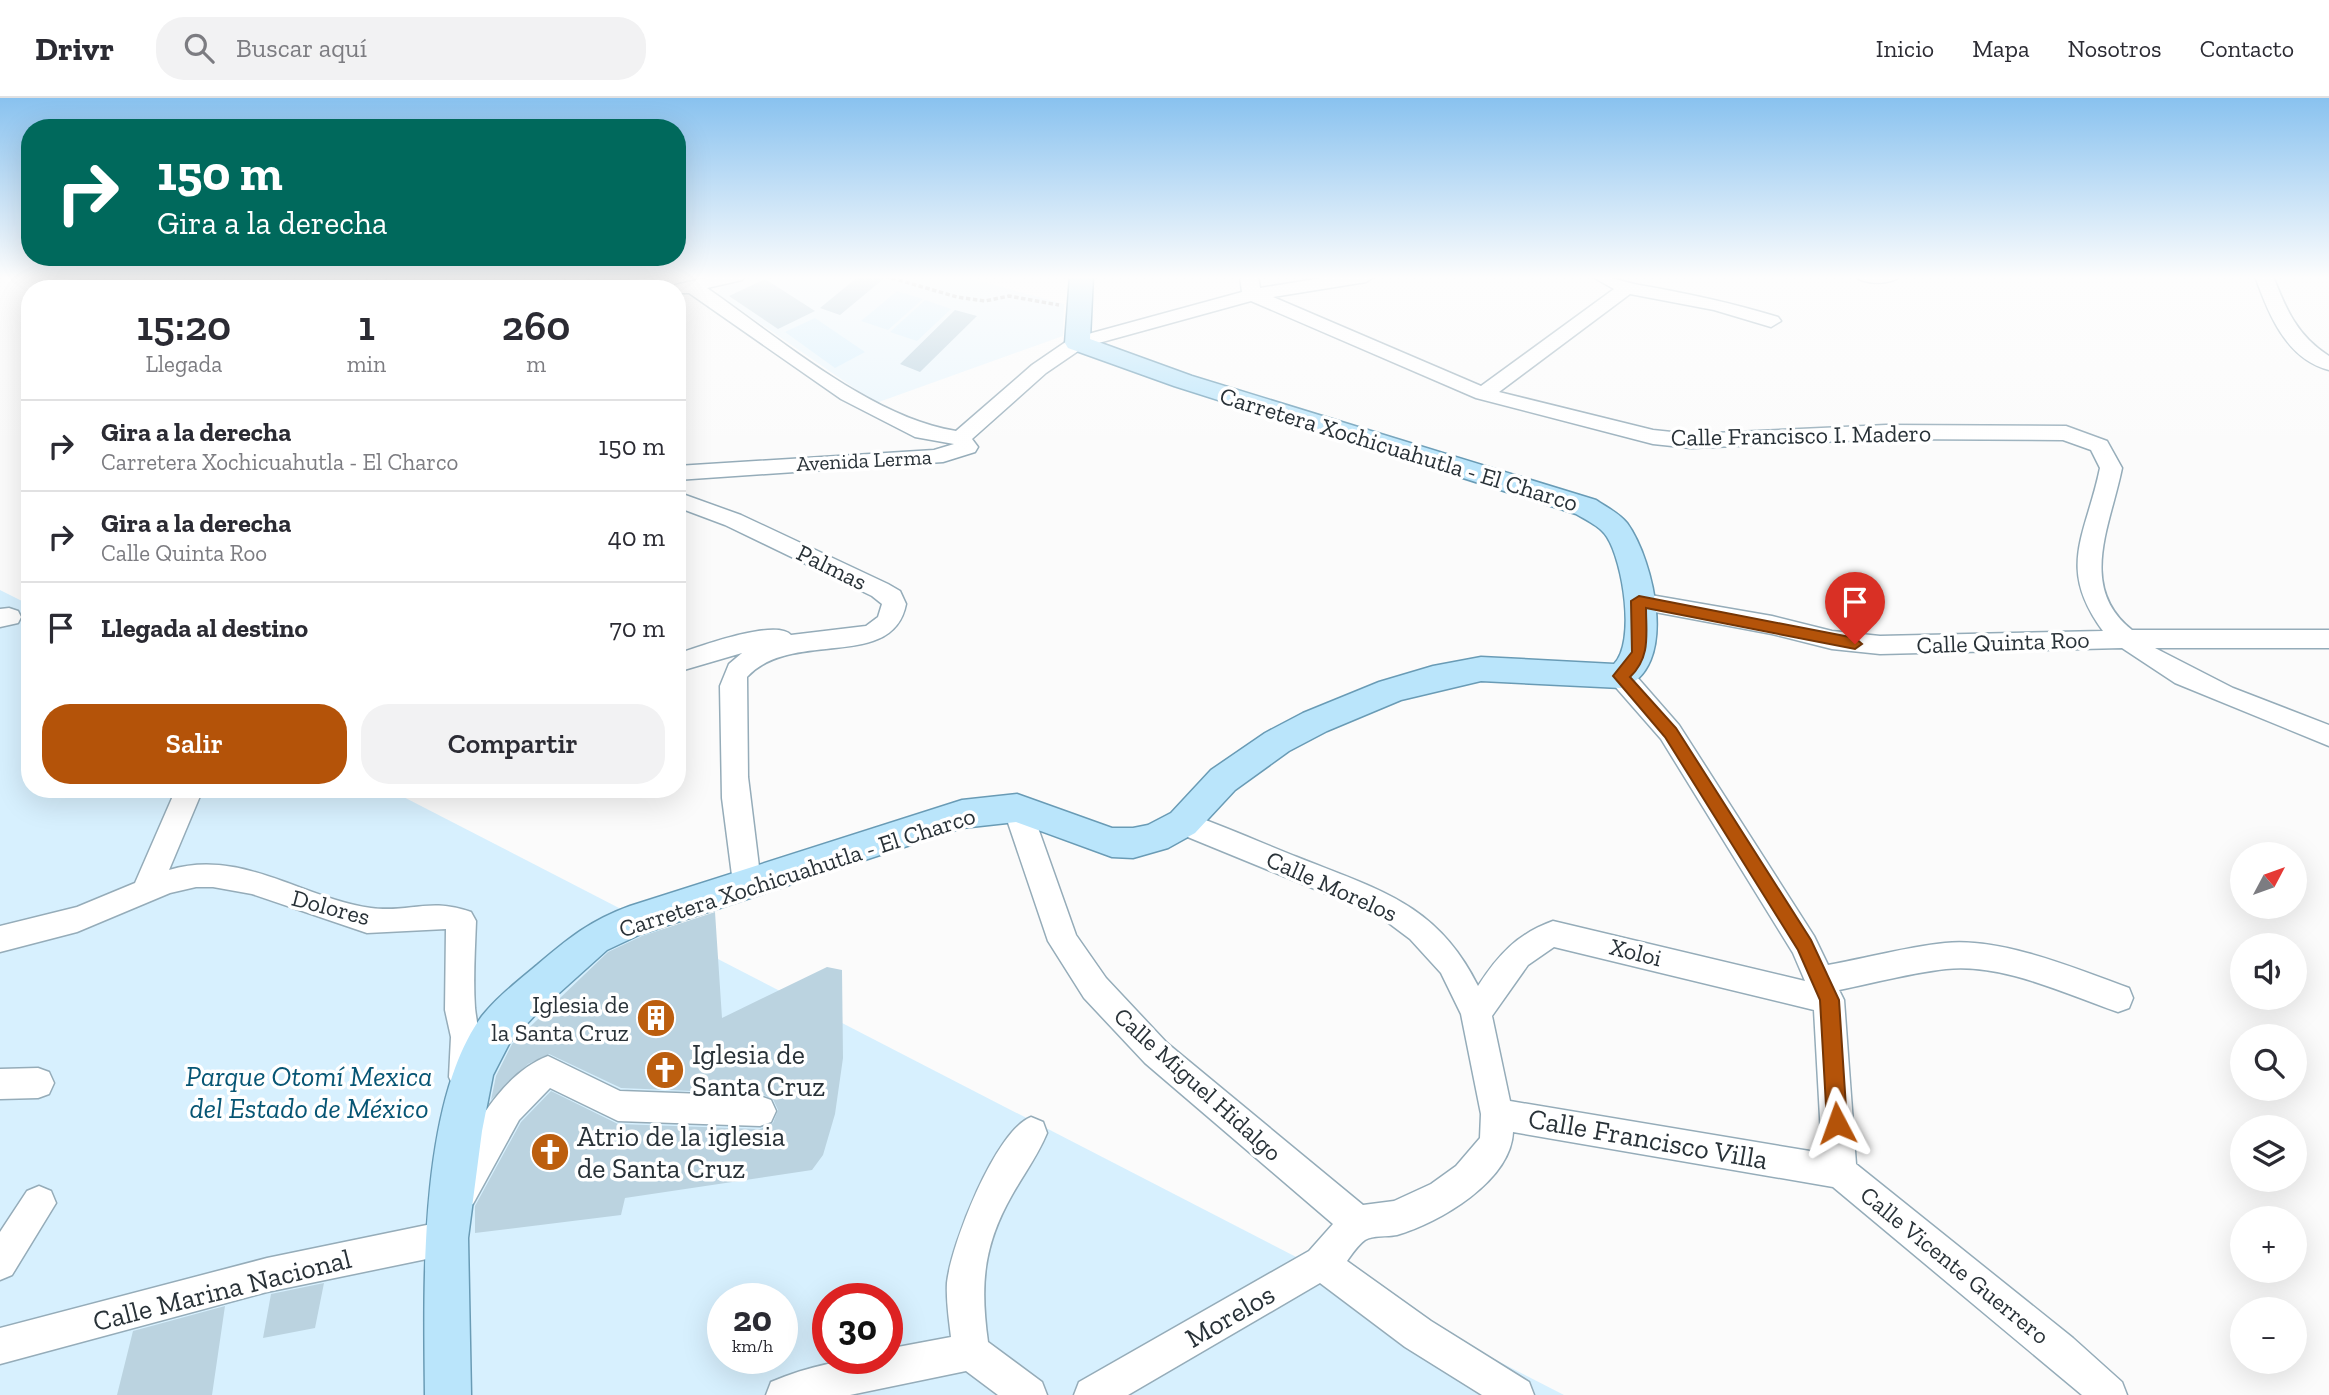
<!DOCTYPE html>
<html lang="es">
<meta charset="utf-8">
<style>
:root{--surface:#fff;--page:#f2f2f3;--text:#2b2b33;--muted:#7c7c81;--line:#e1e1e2;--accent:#b45309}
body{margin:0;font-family:"Zilla Slab",serif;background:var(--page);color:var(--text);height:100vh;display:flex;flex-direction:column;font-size:26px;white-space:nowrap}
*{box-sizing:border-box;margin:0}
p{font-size:23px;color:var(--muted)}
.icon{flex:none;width:38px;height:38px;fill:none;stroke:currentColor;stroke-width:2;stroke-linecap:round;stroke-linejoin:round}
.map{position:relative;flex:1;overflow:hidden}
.details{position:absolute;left:21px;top:182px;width:665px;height:518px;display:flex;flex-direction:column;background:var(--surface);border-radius:28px;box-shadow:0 7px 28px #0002}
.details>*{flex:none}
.hud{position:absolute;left:21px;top:21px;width:665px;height:147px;border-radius:28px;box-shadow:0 7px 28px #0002;background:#00695c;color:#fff;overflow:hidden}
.needle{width:46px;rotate:49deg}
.buttons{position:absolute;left:2230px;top:744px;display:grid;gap:14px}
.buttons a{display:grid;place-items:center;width:77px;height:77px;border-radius:50%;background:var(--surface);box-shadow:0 7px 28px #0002;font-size:35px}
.speed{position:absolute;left:707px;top:1185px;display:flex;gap:14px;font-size:35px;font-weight:700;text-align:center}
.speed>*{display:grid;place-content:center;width:91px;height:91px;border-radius:50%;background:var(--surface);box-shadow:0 7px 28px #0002;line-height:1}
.speed small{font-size:18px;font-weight:400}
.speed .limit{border:10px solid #d22;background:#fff;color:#111}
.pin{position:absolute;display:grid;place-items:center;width:60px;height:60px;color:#fff;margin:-72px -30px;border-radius:50% 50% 50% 0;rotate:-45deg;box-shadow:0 0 7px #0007}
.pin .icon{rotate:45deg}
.me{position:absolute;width:77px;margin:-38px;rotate:356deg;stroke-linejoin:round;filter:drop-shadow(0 0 5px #0008)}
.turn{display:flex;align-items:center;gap:24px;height:147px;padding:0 21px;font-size:32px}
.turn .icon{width:91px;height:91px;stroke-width:2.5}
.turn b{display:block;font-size:49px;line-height:60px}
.eta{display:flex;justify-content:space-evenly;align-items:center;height:119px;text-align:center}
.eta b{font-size:42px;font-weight:600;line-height:49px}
.button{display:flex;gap:14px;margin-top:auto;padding:14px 21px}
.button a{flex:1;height:80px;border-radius:28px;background:var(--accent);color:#fff;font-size:28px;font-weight:600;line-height:80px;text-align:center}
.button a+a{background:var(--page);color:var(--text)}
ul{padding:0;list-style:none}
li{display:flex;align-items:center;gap:21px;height:91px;padding:0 21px;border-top:2px solid var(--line)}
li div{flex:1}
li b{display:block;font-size:26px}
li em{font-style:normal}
header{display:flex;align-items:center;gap:42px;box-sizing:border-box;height:98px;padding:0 35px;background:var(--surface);border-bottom:2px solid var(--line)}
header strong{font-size:33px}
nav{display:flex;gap:38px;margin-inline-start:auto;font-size:24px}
.search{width:490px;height:63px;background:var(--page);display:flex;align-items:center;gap:18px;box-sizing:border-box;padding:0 24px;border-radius:28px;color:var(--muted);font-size:26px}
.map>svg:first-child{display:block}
.built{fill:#e9f6fd}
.green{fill:#d7f0fe;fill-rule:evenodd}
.building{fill:#bbd3e0}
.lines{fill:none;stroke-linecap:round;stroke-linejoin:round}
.minor-casing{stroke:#95acb9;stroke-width:3}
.major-casing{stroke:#699bb5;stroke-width:3}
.path{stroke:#b5b8ba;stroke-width:3.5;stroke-dasharray:4.5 2.5;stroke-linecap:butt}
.minor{fill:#fff;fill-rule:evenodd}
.major{fill:#bae5fb;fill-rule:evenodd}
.route{fill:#b45309;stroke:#753606;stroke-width:2}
.labels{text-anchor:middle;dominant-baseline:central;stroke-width:7;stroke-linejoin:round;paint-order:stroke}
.far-street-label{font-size:21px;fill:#293238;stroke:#fff}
.street-label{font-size:24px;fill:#293238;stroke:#fff}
.poi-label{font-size:24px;fill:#293238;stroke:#fff;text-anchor:end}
.near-poi-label{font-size:28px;fill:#293238;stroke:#fff;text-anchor:start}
.near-park-label{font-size:28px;font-style:italic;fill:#065574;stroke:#fff}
.near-street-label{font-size:28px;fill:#293238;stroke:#fff}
</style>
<header>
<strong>Drivr</strong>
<div class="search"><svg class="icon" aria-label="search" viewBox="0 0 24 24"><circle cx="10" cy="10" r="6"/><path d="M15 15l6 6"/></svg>Buscar aquí</div>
<nav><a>Inicio</a><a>Mapa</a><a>Nosotros</a><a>Contacto</a></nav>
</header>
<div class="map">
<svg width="2329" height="1297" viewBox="0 0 2329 1297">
<rect width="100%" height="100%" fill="#fbfbfb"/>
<path class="built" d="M748,178H961L1064,206L1063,238L876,305L717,196L725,185Z"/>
<path class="green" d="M897,193L923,201L888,232L861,223Z
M925,202L951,211L917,243L890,234Z
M815,220L865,254L835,270L785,234Z
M0,492L30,507V691H388L1564,1297H0ZM723,1200H782V1260H723ZM828,1200H887V1260H828Z"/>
<path class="building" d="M859,178H887L840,217L820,210Z
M765,181L815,213L778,231L729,198Z
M955,212L977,218L920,274L900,266Z
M715,814L722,920L827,869L842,872L843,960L835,1016L823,1057L812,1072L625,1100L621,1117L475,1135V1108L521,1024L551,993L618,1026L760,1031L773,1025L778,1012L773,1001L761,996L621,990L549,956L528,966L491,1002L496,978L512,946L608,854L642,838Z
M324,1185L315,1230L263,1240L271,1196Z
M225,1208L212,1297H117L133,1233Z"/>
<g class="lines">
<g class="minor-casing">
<path id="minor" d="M368,178H386L384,191H366Z
M562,178H583L598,191H577Z
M714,178H744L742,182L707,190C778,239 871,320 956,333L1032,267L1070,241L1242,194L1240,178H1258L1260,190L1334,178H1375L1366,184L1273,199L1481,288L1614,191L1591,178C1613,178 1619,183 1639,187C1686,195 1732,205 1778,219L1781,223L1771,229L1714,212L1630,196L1499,294L1653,332L1691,336L1886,327L2066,328L2107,343L2122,370C2111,426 2077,489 2132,532H2329V550H2155L2233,590L2329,627V648L2175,585L2122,550L1880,556L1832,551L1772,536L1639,511L1631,509L1627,503L1631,497L1639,495L1772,518L1832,533L1880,538L2103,533C2056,469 2086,438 2100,370L2091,352L2063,342L1886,341L1691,350L1653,346L1476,300L1251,203L1084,249L1046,275L972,341L978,349L975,354L943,364L677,382V368L934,352L954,346L915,339L841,301L689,195H677V191H673L675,187Z
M1855,178H1900C1892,187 1863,187 1855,178Z
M2255,178H2273C2286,211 2297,238 2329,258V272C2286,261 2268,215 2255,178Z
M677,394L741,417L888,486L900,493L906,506C893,574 792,530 747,579L748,679L761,785L757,794L747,797L737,794L733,785L722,700L720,588L729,566L742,555L677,574V556C698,549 776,520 791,537L866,528L878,519L882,506L872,498L725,427L677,409Z
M9,510L18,513L21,519L18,525L0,529V511Z
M1621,569L1630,571L1679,627L1814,838L1828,867C1867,860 1906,849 1945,845C2001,839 2077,871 2129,890L2133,900L2129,910L2118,914C2065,896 2003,865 1946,871C1910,875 1874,885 1839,892L1844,902L1856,1066L2073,1240L2122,1284L2127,1297H2082L1833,1089L1513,1034C1511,1083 1439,1125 1397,1137C1387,1139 1373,1137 1365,1142C1358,1147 1352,1156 1347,1163L1431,1223L1529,1284L1534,1297H1482L1405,1249L1320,1185L1128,1297H1074L1079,1284L1309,1153L1333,1126L1145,965L1084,900L1048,843L1003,710L1007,702L1017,699L1027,702L1031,710L1076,837L1106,880L1167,945L1363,1107L1394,1103L1431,1086L1456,1068L1480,1040L1481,1016L1461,916L1441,875L1410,841L1378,817L1173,733L1169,725L1173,717L1183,714C1222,727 1259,744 1297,759C1377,791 1437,805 1478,888C1498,857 1517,836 1553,823L1805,883L1793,855L1661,641L1612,585L1608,578L1612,571ZM1554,849L1814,912L1822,1055L1510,1003L1492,918L1528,867Z
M176,691H203L169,772C241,750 302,800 371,810C409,815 430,799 471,814L476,823C475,852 473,881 475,910C478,939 489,960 476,990L465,994L454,990L449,979L451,939L445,912L446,831L367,835L252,796L213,789H196L170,795L77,834L0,854V828L77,809L135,785Z
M548,958L620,993L760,998L771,1002L776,1013L771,1024L760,1028L618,1023L550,990L519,1022L473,1106L461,1111L449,1106L444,1094C464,1046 496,978 548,958Z
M38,970L49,974L54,985L49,996L38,1000L0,1001V971Z
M1031,1019L1043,1024L1047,1035C1038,1057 1024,1076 1012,1097C983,1148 980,1187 988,1244L1042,1284L1047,1297H998L966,1273L850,1297H766L771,1284C808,1268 847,1260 887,1260V1251L951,1239C949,1222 946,1203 947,1185C951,1147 995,1033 1031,1019Z
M39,1088L51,1093L56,1105L12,1177L0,1182V1134L27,1093Z
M446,1123L458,1128L463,1140L458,1152L446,1157L267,1194L0,1266V1230L267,1160Z"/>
</g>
<g class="major-casing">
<path id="major" d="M1070,178H1093L1090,241L1192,278L1596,402C1606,409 1619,415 1627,425C1654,462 1680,572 1621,590L1481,583L1401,602L1327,633L1289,653L1235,692L1195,735L1168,750L1133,760L1112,759L1016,724L962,730L641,836L607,852L537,915L510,944L493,977L482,1033L468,1140L471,1297H425C424,1192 418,1005 482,918C497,899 518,883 537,867C569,840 589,823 630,808L962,702L1017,696L1112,730H1133L1148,727L1171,715L1211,672L1265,635L1303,615L1379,584L1433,568L1481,559L1614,566C1636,544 1623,464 1607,439C1600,428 1586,422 1576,416L1174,288L1068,250L1065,245Z"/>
</g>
<path class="path" d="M885,178L957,199L985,203L1009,198L1059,207
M768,179L773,178"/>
<use href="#minor" class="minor"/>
<use href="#major" class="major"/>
</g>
<linearGradient id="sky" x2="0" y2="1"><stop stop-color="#89c2ef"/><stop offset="0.5" stop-color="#fdfdfd"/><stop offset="1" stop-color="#fdfdfd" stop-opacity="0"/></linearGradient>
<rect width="2329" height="359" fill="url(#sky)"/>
<path class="route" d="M1639,498L1855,540L1862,546L1855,551L1646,510C1646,536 1651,559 1630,579L1676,630L1811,842L1839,902L1847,1025L1844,1031L1837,1034L1830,1031L1827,1025L1820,902L1798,852L1665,639L1613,578L1632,554L1631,503Z"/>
<defs>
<g id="building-disc" transform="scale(2.0125)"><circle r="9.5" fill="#bc5e0e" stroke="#fff"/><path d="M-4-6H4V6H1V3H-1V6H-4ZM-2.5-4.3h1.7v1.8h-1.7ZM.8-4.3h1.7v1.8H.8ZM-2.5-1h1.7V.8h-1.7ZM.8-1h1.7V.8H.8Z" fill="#fff"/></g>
<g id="church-disc" transform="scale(2.0125)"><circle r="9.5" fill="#bc5e0e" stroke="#fff"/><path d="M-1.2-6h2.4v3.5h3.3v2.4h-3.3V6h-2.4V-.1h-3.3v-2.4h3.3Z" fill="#fff"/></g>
</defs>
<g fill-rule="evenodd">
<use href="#building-disc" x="656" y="920"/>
<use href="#church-disc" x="665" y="972"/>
<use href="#church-disc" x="550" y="1054"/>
</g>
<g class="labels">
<g class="far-street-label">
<text transform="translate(864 362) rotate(-3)">Avenida Lerma</text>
</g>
<g class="street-label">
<text transform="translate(1801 337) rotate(-1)">Calle Francisco I. Madero</text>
<text transform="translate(1399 351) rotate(17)">Carretera Xochicuahutla - El Charco</text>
<text transform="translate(832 469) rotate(26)">Palmas</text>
<text transform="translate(2003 544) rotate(-2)">Calle Quinta Roo</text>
<text transform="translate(797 774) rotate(-18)">Carretera Xochicuahutla - El Charco</text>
<text transform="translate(1332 788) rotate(24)">Calle Morelos</text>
<text transform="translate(331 809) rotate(15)">Dolores</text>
<text transform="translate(1636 854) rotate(14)">Xoloi</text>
<text transform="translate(1198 986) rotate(42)">Calle Miguel Hidalgo</text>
<text transform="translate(1955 1167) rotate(39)">Calle Vicente Guerrero</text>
</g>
<g class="poi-label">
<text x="629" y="906">Iglesia de<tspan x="629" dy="28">la Santa Cruz</tspan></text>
</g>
<g class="near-poi-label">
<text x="692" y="956">Iglesia de<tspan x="692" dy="32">Santa Cruz</tspan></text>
<text x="577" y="1038">Atrio de la iglesia<tspan x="577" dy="32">de Santa Cruz</tspan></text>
</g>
<g class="near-park-label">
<text x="309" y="978">Parque Otomí Mexica<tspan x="309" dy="32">del Estado de México</tspan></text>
</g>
<g class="near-street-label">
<text transform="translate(1648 1041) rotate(10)">Calle Francisco Villa</text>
<text transform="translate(222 1192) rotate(-14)">Calle Marina Nacional</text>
<text transform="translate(1230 1218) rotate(-30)">Morelos</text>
</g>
</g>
</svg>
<div class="buttons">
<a><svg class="needle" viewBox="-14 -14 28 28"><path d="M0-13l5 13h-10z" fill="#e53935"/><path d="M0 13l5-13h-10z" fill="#7c7c81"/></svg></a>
<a><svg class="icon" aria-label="sound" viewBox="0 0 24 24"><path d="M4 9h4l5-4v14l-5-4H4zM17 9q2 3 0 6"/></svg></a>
<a><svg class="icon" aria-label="search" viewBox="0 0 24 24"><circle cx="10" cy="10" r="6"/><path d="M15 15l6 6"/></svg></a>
<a><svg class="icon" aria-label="layers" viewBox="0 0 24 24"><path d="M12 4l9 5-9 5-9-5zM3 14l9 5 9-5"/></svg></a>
<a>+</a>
<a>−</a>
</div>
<div class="speed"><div>20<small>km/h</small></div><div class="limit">30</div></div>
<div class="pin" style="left:1855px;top:546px;background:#d93025"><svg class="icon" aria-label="arrive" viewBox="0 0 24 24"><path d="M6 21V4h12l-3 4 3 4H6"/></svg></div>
<svg class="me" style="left:1837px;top:1025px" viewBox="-20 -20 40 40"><path d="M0-17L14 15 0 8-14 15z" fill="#b45309" stroke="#fff" stroke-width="4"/></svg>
<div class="hud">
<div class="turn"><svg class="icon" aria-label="right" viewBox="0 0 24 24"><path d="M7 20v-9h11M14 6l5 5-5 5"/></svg><div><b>150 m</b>Gira a la derecha</div></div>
</div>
<section class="details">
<div class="eta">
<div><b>15:20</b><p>Llegada</p></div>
<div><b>1</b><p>min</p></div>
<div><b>260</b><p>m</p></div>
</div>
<ul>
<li><svg class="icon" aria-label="right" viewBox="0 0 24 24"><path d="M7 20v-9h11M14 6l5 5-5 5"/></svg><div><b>Gira a la derecha</b><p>Carretera Xochicuahutla - El Charco</p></div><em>150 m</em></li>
<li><svg class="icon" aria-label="right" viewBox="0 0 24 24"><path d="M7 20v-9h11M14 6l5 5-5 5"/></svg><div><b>Gira a la derecha</b><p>Calle Quinta Roo</p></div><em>40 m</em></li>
<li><svg class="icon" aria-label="arrive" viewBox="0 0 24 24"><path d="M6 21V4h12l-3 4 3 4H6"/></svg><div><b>Llegada al destino</b></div><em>70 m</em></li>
</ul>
<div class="button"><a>Salir</a><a>Compartir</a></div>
</section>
</div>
